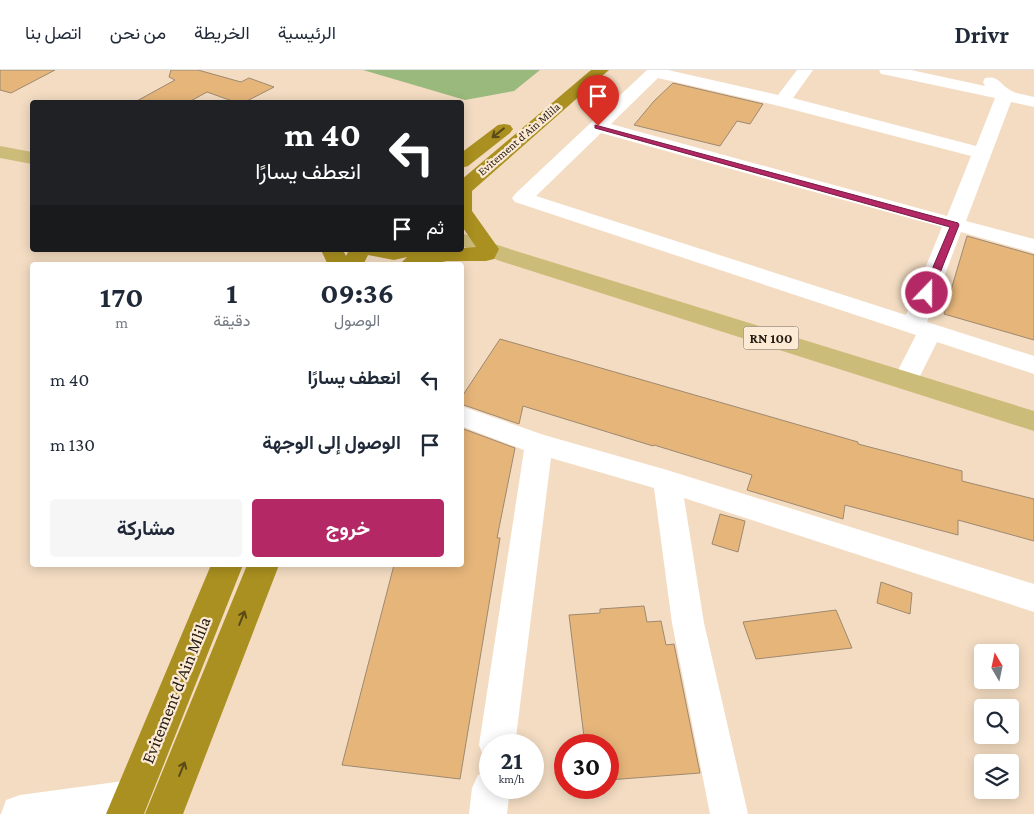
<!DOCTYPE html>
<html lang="ar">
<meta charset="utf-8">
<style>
:root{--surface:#fff;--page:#f6f6f7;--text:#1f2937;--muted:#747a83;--line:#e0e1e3;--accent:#b32865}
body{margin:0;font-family:"Crimson Pro",Vazirmatn,serif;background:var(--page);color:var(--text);direction:rtl;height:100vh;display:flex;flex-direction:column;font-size:19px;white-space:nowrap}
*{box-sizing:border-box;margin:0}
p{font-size:16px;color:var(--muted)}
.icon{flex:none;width:28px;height:28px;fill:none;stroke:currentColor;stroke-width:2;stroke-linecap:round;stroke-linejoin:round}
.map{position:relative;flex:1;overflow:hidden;direction:ltr}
.sheet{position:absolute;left:30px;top:192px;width:434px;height:305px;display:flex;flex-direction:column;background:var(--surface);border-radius:5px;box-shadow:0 2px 12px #0003;direction:rtl}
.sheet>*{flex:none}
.hud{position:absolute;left:30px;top:30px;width:434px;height:152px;border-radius:5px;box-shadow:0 2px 12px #0003;direction:rtl;background:#202124;color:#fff;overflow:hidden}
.needle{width:32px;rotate:351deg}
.buttons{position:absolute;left:974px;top:574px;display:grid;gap:10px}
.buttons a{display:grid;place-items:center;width:45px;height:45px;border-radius:5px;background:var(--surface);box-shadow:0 2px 12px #0003;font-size:25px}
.speed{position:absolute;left:479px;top:664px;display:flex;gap:10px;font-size:25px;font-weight:700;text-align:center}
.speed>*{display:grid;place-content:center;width:65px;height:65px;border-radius:50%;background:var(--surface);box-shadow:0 2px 12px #0003;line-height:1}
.speed small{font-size:12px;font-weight:400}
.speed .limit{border:8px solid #d22;background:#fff;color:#111}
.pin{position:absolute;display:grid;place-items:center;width:42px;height:42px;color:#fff;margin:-51px -21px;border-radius:50% 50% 50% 0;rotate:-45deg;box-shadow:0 0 5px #0007}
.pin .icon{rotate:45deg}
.me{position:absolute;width:55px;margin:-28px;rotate:22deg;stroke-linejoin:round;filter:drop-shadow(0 0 4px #0008)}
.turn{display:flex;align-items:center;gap:18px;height:105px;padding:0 20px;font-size:22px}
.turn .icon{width:65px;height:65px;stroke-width:2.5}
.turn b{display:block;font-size:35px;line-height:42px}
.then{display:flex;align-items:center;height:48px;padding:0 20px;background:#0003;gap:10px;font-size:19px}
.eta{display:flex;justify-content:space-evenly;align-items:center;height:85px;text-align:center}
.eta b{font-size:30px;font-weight:700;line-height:35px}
.cta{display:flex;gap:10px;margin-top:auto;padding:10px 20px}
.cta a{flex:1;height:58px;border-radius:5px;background:var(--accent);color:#fff;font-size:20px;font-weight:700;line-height:58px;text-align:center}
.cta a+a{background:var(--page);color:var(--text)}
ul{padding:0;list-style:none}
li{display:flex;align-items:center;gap:15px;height:65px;padding:0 20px}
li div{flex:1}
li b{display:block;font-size:19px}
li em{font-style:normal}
header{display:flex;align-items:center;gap:30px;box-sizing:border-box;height:70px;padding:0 25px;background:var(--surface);border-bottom:1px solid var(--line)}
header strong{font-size:24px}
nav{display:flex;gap:28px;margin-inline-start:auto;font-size:18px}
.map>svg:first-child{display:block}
.green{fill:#9ab97c}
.building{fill:#e6b57a;stroke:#9e8970}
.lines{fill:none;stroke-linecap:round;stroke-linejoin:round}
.street{fill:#fff;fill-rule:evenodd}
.primary{fill:#ccbc79;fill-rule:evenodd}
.highway{fill:#aa9020;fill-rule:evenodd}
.oneway{stroke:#5a4a18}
.route{fill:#b32865;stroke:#741a42}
.labels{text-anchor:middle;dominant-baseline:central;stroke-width:4.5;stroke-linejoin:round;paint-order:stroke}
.far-street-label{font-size:12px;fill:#241c12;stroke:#fdead5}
.shield{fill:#fdead5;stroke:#655a4c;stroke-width:1}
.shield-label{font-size:14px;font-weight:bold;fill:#241c12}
.near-street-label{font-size:18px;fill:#241c12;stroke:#fdead5}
</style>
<header>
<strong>Drivr</strong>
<nav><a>الرئيسية</a><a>الخريطة</a><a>من نحن</a><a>اتصل بنا</a></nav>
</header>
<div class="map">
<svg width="1034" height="744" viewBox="0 0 1034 744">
<rect width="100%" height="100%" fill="#f3dcc2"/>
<path class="green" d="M363,0H540L514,21L465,30Z"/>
<path class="building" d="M0,0H55L11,23L0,20Z
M171,0H198L241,12L249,8L274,17L245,32H235L207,22L189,32H135L175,10L169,7Z
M673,13L763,34L750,54L737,51L720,76L634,55L654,31Z
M967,166L1034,185V270L944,244Z
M500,269L858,372V374L962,401V411L1034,429V471L958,450V465L845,435L843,449L747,420L752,405L654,375L653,376L523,336L519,354L461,334V328Z
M461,358L515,378L497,468H500L460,709L342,695L394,495H461Z
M720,444L745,451L738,482L712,474Z
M881,512L912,523L910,544L877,533Z
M644,536L647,552L661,551L666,575L674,574L700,703L608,710V675H585L569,545L600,543V539Z
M836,540L852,578L756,589L743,552Z"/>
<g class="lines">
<path class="street" d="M647,0H668L778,25L797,0H813L793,28L976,76L995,28L887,5L881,4L879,0H911L985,16L983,12L985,8C998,5 1000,14 1010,20C1016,24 1027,25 1034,27V37L1011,32L966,151L1034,169V183L961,162L927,252L1034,286V304L937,272L915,316L906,319L897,316L893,310L916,265L515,132L512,128L515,124ZM658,8L779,36L971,86L947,146L611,54ZM601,63L942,157L906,245L536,126Z
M461,336L544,365L667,400L1034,514V542L684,428L704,553L748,744H710L672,553L654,418L551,388L515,675H490V690L484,688L479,675L524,380L461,356Z
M490,700V718H510L507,744H469L472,718L478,705Z
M131,710L144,716L150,729L144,742L141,744H1L6,730L20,725Z"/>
<path class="primary" d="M0,76L32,82V94L0,88Z
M461,163L516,181L1034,341V361L500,191L461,176Z"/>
<path class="highway" d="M591,0H609L472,121V141L499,179L494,189L486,191H447L427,195H399L407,187L394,190L368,185L363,195H328L321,180H343L346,186L349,180H424L423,182L476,177L461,155V110Z
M504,54L510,55L513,59L510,63L468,96L461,98V83L498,55Z
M211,495H243L144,744H106Z
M247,495H279L183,744H145Z"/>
</g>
<defs><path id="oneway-shaft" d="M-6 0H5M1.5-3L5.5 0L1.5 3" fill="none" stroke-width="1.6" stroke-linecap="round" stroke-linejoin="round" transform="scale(1.25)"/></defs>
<g class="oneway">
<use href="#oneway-shaft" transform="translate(498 63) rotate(142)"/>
<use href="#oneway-shaft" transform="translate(242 548) rotate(-68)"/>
<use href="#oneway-shaft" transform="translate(182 699) rotate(-68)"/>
</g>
<path class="route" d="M595,55L958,153L959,155L932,223L930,225H923L922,223L950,157L595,58Z"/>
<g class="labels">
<g class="far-street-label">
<text transform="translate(519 69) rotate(-41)">Evitement d'Ain Mlila</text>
</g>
<rect class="shield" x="743.5" y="256.5" width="55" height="23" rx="4"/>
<g class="shield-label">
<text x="771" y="268">RN 100</text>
</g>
<g class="near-street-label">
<text transform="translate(176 620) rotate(-68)">Evitement d'Ain Mlila</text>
</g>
</g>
</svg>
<div class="buttons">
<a><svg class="needle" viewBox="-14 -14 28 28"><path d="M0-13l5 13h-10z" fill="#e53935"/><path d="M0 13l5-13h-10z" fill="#747a83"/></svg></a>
<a><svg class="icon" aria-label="search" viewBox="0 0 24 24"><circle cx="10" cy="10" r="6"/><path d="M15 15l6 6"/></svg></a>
<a><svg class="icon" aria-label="layers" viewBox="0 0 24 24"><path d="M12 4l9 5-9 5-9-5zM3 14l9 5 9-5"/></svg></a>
</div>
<div class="speed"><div>21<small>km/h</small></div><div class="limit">30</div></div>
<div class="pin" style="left:598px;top:56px;background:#d93025"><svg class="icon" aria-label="arrive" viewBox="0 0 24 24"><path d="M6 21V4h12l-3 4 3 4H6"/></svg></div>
<svg class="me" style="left:927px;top:223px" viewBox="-20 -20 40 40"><circle r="17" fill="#b32865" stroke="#fff" stroke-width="3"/><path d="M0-11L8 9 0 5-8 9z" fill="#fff"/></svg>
<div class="hud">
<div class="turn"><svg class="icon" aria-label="left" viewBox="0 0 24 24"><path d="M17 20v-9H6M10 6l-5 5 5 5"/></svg><div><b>40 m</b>انعطف يسارًا</div></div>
<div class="then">ثم<svg class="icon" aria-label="arrive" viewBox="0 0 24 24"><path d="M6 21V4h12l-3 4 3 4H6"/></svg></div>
</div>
<section class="sheet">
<div class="eta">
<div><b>09:36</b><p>الوصول</p></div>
<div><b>1</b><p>دقيقة</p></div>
<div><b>170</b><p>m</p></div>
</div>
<ul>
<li><svg class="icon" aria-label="left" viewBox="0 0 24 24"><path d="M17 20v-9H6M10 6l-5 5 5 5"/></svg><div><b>انعطف يسارًا</b></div><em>40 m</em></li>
<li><svg class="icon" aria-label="arrive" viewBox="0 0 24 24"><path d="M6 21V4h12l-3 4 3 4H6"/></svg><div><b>الوصول إلى الوجهة</b></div><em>130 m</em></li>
</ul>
<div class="cta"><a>خروج</a><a>مشاركة</a></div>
</section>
</div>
